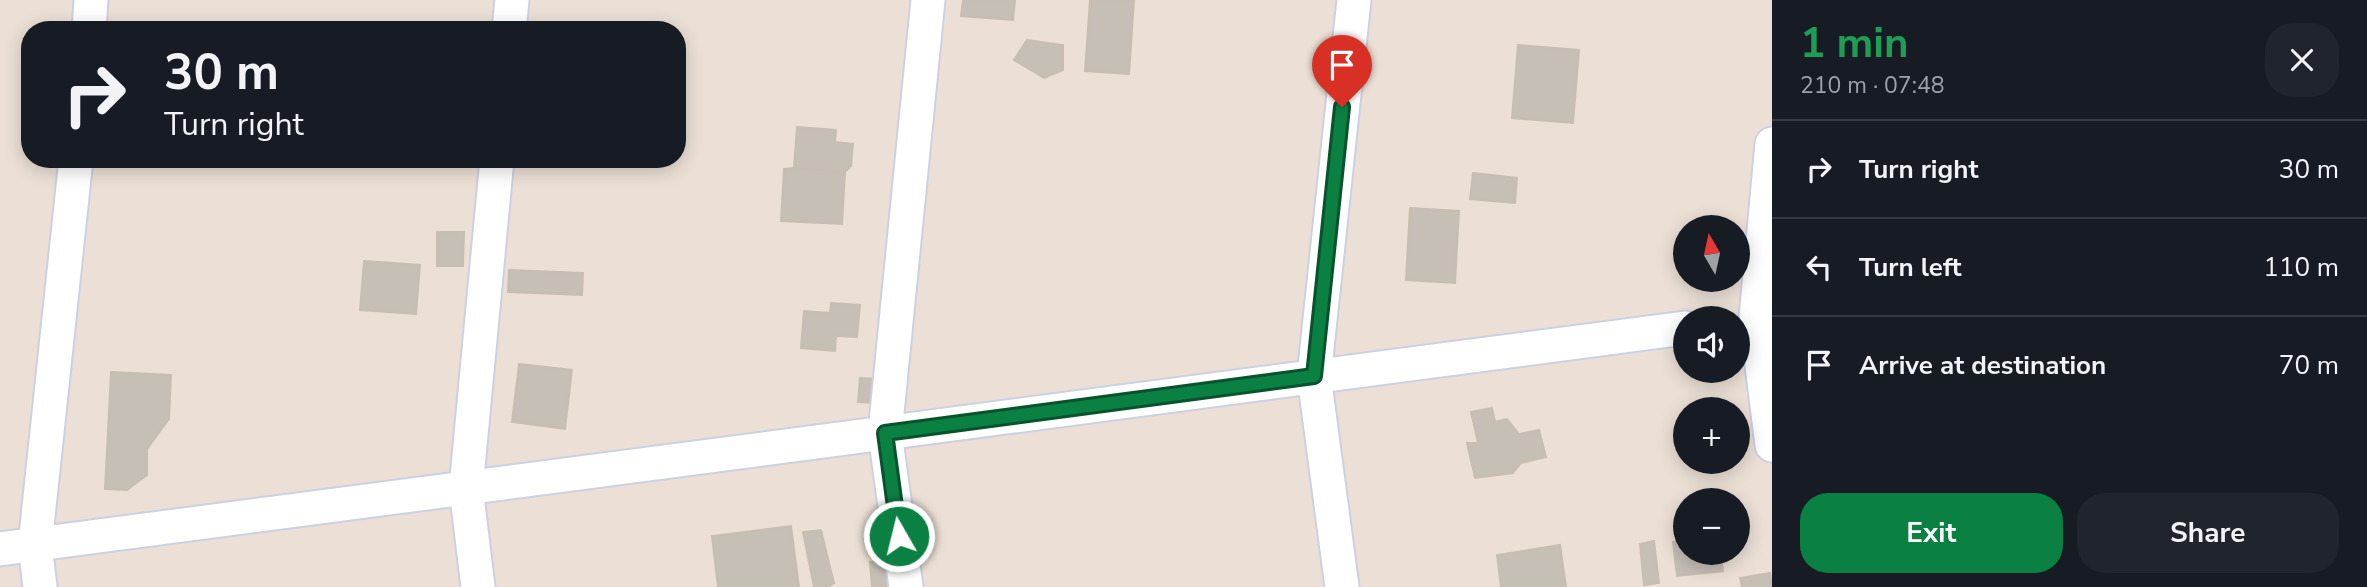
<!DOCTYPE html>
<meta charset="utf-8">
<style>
:root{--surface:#171b24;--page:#20242c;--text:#f1f3f6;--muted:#9ea1a6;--line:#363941;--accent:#0b8043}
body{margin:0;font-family:"Nunito Sans",sans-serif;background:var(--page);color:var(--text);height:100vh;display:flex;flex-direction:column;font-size:26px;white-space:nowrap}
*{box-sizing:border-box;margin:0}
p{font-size:23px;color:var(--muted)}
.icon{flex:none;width:38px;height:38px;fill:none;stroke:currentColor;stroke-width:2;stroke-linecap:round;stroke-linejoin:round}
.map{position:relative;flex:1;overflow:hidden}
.drawer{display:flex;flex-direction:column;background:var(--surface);width:595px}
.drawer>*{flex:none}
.hud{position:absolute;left:21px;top:21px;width:665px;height:147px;border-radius:28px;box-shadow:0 4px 18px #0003;background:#171b24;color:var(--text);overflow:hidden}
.needle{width:46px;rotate:351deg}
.fabs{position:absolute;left:1673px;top:215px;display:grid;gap:14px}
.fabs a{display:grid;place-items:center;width:77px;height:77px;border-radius:50%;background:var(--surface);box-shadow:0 4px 18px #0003;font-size:35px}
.pin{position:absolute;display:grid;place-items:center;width:60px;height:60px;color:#fff;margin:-72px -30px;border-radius:50% 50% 50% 0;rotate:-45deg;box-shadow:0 0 7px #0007}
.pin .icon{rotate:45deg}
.me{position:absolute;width:77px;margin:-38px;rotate:352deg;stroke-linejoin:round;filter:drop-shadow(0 0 5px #0008)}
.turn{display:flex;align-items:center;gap:24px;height:147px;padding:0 28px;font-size:32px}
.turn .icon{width:91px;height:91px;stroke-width:2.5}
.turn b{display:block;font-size:49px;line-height:60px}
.round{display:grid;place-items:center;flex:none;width:74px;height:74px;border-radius:28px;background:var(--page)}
.summary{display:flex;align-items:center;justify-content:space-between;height:119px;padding:0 28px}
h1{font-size:42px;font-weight:700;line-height:52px;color:#1e9e55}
.action{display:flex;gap:14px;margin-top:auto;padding:14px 28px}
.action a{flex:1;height:80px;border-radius:28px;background:var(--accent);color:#fff;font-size:28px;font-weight:700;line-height:80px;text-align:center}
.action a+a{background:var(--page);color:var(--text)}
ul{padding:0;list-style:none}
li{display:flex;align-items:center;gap:21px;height:98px;padding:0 28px;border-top:2px solid var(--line)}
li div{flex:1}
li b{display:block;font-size:26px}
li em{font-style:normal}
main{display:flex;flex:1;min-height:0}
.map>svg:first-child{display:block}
.building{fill:#c5bfb6;stroke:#c7bdb0;stroke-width:2}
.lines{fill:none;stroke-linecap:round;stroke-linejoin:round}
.minor-casing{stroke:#cbd1e2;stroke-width:37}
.minor{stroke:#fff;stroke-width:33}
.route-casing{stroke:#07532c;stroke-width:18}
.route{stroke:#0b8043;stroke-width:12}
</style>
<main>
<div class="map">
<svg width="1772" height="587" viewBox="0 0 1772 587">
<rect width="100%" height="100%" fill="#ece0d6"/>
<path class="building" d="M963,0H1015L1013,20L961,16Z
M1090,0H1134L1129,74L1085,71Z
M1027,40L1063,45V70L1044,78L1014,60Z
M1518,45L1579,50L1573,123L1512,118Z
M797,127L836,130L835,142L853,144L851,166L845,172L794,168Z
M794,168L845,172L842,224L781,221L784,169Z
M1473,173L1517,178L1515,203L1470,199Z
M1410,208L1459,211L1455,283L1406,280Z
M437,232H464L463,266H437Z
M364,261L420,265L416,314L360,310Z
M509,270L583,273L582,295L508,292Z
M831,303L860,305L857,337L836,336L835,351L801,348L804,311L830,313Z
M519,364L572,370L565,429L512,422Z
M111,372L171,375L169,419L147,449V475L127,490L105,489Z
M860,378L878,379L876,403L858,402Z
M1492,408L1495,422L1507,419L1519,434L1539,430L1546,457L1521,463L1513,473L1475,478L1467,443H1478L1471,412Z
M791,526L799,587H718L712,536Z
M821,530L834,583L828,587H814L803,532Z
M1654,541L1659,583L1644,585L1640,544Z
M1685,541V553H1721L1723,571L1677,576L1673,542Z
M1560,545L1566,587H1501L1497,555Z
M892,560L895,587H872L870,562Z
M1770,573L1772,587H1742L1740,578Z"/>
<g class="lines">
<g class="minor-casing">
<path id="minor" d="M89,30L91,0
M509,30L512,0
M1772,144L1756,318L1772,445
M0,549L1685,328
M40,587L35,545L76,159
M478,587L466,488L497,159
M906,587L885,433L928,0
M1342,587L1314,376L1354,0"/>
</g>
<use href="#minor" class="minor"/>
</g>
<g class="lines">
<g class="route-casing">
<path id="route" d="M899,536L885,433L1314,376L1342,107"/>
</g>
<use href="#route" class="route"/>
</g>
</svg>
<div class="fabs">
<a><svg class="needle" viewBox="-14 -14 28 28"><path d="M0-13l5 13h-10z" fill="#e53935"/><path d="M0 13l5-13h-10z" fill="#9ea1a6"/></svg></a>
<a><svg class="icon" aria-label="sound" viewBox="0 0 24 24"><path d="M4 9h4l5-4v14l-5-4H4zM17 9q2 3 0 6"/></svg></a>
<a>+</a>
<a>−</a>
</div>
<div class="pin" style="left:1342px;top:107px;background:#d93025"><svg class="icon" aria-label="arrive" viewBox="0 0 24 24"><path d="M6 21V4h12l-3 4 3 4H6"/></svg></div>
<svg class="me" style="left:899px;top:536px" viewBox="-20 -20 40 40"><circle r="17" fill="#0b8043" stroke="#fff" stroke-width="3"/><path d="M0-11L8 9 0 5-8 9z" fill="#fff"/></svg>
<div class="hud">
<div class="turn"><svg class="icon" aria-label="right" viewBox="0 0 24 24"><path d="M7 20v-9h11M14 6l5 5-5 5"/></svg><div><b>30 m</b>Turn right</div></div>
</div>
</div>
<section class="drawer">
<div class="summary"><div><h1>1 min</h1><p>210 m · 07:48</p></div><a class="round"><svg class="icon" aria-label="close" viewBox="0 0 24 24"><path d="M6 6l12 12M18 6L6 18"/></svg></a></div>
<ul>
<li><svg class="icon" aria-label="right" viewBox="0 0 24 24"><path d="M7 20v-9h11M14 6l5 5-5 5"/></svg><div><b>Turn right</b></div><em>30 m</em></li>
<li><svg class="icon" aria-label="left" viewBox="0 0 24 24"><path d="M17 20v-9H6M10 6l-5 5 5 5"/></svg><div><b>Turn left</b></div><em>110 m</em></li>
<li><svg class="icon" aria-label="arrive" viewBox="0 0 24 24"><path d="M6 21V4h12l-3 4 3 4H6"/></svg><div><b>Arrive at destination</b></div><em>70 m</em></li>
</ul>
<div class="action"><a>Exit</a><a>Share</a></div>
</section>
</main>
